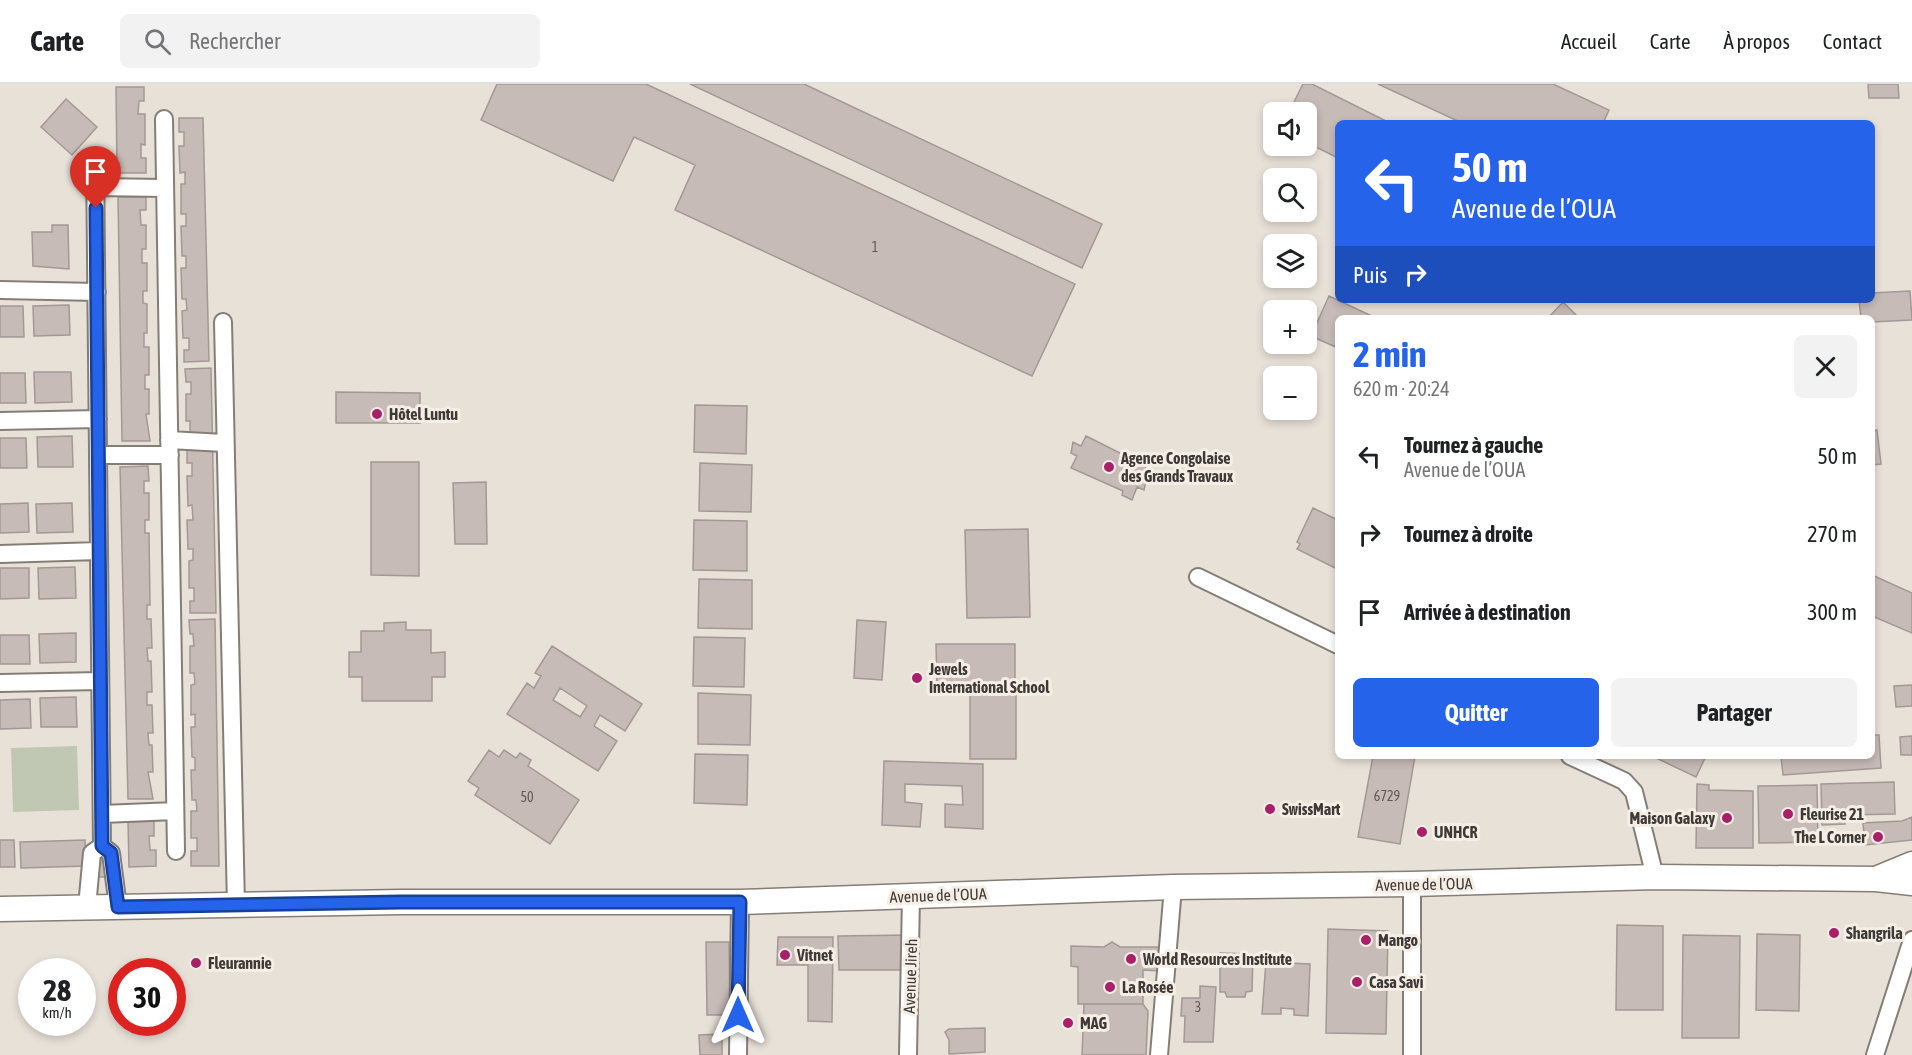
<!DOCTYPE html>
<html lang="fr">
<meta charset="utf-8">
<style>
:root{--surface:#fff;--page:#f2f2f2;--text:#202124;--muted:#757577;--line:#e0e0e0;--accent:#2563eb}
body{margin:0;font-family:"Asap Condensed",sans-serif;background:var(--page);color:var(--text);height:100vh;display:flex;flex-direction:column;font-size:22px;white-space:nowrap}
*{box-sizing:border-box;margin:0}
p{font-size:20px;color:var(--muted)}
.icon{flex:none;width:33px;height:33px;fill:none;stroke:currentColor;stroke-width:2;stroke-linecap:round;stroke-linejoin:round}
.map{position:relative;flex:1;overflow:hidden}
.side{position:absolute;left:1335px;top:231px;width:540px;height:444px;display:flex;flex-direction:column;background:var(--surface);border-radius:9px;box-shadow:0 3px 9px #0003}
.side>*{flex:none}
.banner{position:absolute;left:1335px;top:36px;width:540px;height:183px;border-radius:9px;box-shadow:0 3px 9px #0003;background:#2563eb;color:#fff;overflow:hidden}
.tools{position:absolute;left:1263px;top:18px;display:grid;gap:12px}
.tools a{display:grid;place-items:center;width:54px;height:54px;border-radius:9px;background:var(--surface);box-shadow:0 3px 9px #0003;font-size:30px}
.speed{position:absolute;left:18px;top:874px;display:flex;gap:12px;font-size:30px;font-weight:700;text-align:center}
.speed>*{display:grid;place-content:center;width:78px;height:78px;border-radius:50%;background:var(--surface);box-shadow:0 3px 9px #0003;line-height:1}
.speed small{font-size:15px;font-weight:400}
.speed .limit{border:9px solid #d22;background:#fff;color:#111}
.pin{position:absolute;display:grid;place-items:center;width:51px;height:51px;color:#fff;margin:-62px -26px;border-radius:50% 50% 50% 0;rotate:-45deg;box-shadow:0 0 6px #0007}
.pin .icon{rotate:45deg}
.me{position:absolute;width:66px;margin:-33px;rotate:0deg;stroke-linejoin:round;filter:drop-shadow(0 0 4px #0008)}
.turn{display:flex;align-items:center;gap:21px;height:126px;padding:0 18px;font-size:27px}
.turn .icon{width:78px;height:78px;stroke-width:2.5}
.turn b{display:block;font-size:42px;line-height:51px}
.then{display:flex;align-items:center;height:57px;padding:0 18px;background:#0003;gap:12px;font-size:22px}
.round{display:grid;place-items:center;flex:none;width:63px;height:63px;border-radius:9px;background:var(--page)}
.summary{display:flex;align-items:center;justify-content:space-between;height:102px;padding:0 18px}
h1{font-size:36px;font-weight:700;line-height:45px;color:var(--accent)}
.button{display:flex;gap:12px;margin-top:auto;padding:12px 18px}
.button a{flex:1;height:69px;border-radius:9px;background:var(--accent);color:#fff;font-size:24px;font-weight:700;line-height:69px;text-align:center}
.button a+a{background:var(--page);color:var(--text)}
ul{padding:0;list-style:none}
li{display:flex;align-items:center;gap:18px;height:78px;padding:0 18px}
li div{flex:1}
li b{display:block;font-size:22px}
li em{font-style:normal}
header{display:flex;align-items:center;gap:36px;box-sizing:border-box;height:84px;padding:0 30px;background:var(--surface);border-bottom:2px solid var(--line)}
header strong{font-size:28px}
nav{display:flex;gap:33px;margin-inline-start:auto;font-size:21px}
.search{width:420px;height:54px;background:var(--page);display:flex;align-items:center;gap:15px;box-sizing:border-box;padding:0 21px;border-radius:9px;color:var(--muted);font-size:22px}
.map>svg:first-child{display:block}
.green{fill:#c0c8b3}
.building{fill:#c7bbb8;stroke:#a49896;stroke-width:1.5;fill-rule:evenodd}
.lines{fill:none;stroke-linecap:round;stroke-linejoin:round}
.minor-casing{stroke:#857e76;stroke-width:20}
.secondary-casing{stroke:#857e76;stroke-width:27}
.minor{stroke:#fff;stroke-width:16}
.secondary{stroke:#fff;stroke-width:24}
.route-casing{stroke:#184099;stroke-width:15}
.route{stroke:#2563eb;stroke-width:10}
.poi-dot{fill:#a72069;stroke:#f6eee5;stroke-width:2}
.labels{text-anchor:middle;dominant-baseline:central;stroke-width:6;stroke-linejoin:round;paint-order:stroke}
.number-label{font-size:14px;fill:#605a57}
.poi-label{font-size:16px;font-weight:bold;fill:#3d3a37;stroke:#f6eee5;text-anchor:start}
.street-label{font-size:16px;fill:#3d3a37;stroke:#f6eee5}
</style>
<header>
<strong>Carte</strong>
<div class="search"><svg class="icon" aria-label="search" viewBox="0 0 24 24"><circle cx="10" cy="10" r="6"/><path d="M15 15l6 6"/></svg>Rechercher</div>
<nav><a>Accueil</a><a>Carte</a><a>À propos</a><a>Contact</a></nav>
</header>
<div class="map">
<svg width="1912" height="971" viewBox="0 0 1912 971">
<rect width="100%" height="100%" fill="#e8e1d8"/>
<path class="green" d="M77,662L79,726L13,728L11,664Z"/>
<path class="building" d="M497,0H646L1075,200L1032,292L675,126L695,81L634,53L613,97L481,36Z
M690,0H804L1102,140L1082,184Z
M1303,0H1312L1390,39H1338V74L1306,58V28H1289Z
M1378,0H1553L1609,26L1603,39H1462Z
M1868,0H1898L1899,14H1869Z
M116,3H144V17H139L138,30H145V61L141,60V74H146V89H117Z
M66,15L97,43L72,71L41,43Z
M179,34H203L209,277L184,278V266H189V254H183L182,227L187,226L186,215H182L181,184H186V172H182L181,142H186V130H181V100H185V88L180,89L179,62H184V48H179Z
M118,113H146V126H140L141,141H146V165H142V179H147V207H143V219L147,220V249H144V263H149V291H145V305H149V330H146L150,357H122Z
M52,141H68L69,185L33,182L32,148H52Z
M1910,207L1912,236L1872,238V234H1861L1859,216H1872V209Z
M1329,212L1376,234H1338V264L1311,252Z
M1563,218L1579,234H1548Z
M69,221L70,251L34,252L33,222Z
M0,222H23L24,253H0Z
M211,284L216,529H190V517H194V504H189V477L193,476V465H188L187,436H193L192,421L188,422L187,392H192V379H187V350H190V337H186V310H191V298H186L185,285Z
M34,288H71L72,318L35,319Z
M0,289H25L26,319H0Z
M336,308L420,309V339H336Z
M695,321L747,322L746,370L694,368Z
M1877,346L1881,380L1872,381V347Z
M72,352L73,383H38L37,353Z
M1086,352L1146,382L1141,394L1146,397L1144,406L1137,403L1132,416L1122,411L1123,407L1071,384L1077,372L1071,369L1073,358L1081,362Z
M0,354H26L27,384H0Z
M371,378H419V492L371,491Z
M700,379L752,381L751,428L699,427Z
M148,382L149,397H144V409H149V436H145V449H149L150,521H147V535H151L152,564H147L148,577H151L152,608H147V621H152L153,649H148L149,661H152L153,688H148L153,715H128L120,383Z
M486,398L487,460H455L453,399Z
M28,419L29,448L0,449V420Z
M72,419L73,448L37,449L36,420Z
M1313,424L1338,436V477L1335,484L1297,465L1300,460L1297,458Z
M694,436L747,437V487L693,486Z
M1028,445L1030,533L967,534L965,446Z
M75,483L76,514L39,515L38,484Z
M0,484H29V514L0,515Z
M1872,491L1912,509V549L1872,532Z
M699,495L752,496V545L698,544Z
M215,535L219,782H191V767H197V754H191V727H197L196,716H192L191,686H195V674L192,673L191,643H195V630L191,631V601L195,600L194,589H190V562H194L193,550H190L189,536Z
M857,536L886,538L882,596L854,594Z
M406,538V546H431V569L445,568V593H432V617H362V593H349V568H361V547H384V539Z
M76,549V578L40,579L39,550Z
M0,551H29L30,580H0Z
M694,553L745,554L744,603L693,602Z
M936,560H1015V604L937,605Z
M552,562L642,620L625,647L600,631L594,642L617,657L598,687L507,630L527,599L534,604L541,592L535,589ZM560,604L587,622L580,633L553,616Z
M1912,601V622L1896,623L1894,602Z
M970,608H1016V675H970Z
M698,609L751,611L750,661L698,660Z
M76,613L77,643H41L40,614Z
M30,615L31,644L0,645V616Z
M1872,651H1879L1881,684L1783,691L1781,672H1872Z
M1912,652V671H1901L1900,653Z
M489,666L499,673L504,666L516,674L520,669L531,676L528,682L579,716L550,760L475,711L479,704L468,697Z
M695,670L748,671L747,721L694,719Z
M1373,672H1415L1400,760L1358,753Z
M1652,672H1706L1696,693Z
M884,677L983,680V745L945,743V720L963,721L962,702L905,700V718L922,720L920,743L882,741Z
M1894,698L1895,730L1845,731V740L1822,741L1821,700Z
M1697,700L1709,701V706L1753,707V764H1696Z
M1817,701L1818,758L1759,759L1758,702Z
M1912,733V756L1865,761L1863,739L1902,737Z
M154,737V752H149L150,766H156V782L129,783L128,738Z
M0,756H14L15,783H0Z
M85,756L86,782L21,784L20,758Z
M95,773H107L108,793H96Z
M1617,841L1663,842V926H1616Z
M1328,845L1388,847L1386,950L1326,949Z
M1757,850L1800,851L1799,927L1756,926Z
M910,851V886H839L838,852Z
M1683,851L1740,852L1739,954H1682Z
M778,853H833L832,938L808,937V881H777Z
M706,858H729L730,931H707Z
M1112,858L1120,863H1161L1160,887L1143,886V920H1078V883L1071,882V862L1104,863Z
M1220,869L1253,870L1252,907L1246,908L1245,913H1227L1225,908H1220Z
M1266,878L1310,880L1308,932L1294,931V925L1281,924V930H1262Z
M1200,902L1216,903L1213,958H1184L1185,932H1181L1182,914H1200Z
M1084,920H1143L1148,927L1146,971H1082Z
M985,944V968L949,970V956L945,948L949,945Z
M722,950V971H700L699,951Z"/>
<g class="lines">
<g class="minor-casing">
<path id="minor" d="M164,35L176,767
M95,74L102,762
M95,103L165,104
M0,206L97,208
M223,238L236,822
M0,337L98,335
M169,356L224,359
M98,371H170
M0,470L99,467
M1198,493L1338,561
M0,599L100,597
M1570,672L1624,697L1634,708L1655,793
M102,730L175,727
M87,823L92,769L102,762L111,769L118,823
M738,971L740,818
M908,971L911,812
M1159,971L1173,803
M1412,971V800
M1875,971L1912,856"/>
</g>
<g class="secondary-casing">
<path id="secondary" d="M1878,794L1912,780
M0,825L401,818H740L1173,803L1412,800L1655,793L1876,795L1912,799"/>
</g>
<use href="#minor" class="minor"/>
<use href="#secondary" class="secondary"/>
</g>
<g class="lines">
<g class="route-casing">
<path id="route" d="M96,124L102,762L111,769L118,823L401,818H740L738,931"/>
</g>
<use href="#route" class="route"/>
</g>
<g class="poi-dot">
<circle cx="377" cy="330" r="6"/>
<circle cx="1109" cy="383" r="6"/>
<circle cx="917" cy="594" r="6"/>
<circle cx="1270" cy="725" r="6"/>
<circle cx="1788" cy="730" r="6"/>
<circle cx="1727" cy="734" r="6"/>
<circle cx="1422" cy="748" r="6"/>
<circle cx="1878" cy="753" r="6"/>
<circle cx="1834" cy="849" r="6"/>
<circle cx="1366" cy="856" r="6"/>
<circle cx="785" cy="871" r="6"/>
<circle cx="1131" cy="875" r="6"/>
<circle cx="196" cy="879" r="6"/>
<circle cx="1357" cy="898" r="6"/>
<circle cx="1110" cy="903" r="6"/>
<circle cx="1068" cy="939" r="6"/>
</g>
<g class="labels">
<g class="number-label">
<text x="875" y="163">1</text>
<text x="1387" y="712">6729</text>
<text x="527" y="713">50</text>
<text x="1198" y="923">3</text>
</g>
<g class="poi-label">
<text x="389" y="330">Hôtel Luntu</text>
<text x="1121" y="374">Agence Congolaise<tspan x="1121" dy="18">des Grands Travaux</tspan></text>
<text x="929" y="585">Jewels<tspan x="929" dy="18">International School</tspan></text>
<text x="1282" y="725">SwissMart</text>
<text x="1800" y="730">Fleurise 21</text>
<text x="1715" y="734" text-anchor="end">Maison Galaxy</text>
<text x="1434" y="748">UNHCR</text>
<text x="1866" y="753" text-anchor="end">The L Corner</text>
<text x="1846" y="849">Shangrila</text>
<text x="1378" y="856">Mango</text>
<text x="797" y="871">Vitnet</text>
<text x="1143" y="875">World Resources Institute</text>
<text x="208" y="879">Fleurannie</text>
<text x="1369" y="898">Casa Savi</text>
<text x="1122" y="903">La Rosée</text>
<text x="1080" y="939">MAG</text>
</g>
<g class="street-label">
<text transform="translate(1424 800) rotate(-1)">Avenue de l’OUA</text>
<text transform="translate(938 811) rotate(-2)">Avenue de l’OUA</text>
<text transform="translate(910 892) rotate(-88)">Avenue Jireh</text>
</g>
</g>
</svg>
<div class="tools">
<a><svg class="icon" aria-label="sound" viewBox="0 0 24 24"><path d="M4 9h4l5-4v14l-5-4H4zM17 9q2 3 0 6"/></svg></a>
<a><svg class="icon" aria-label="search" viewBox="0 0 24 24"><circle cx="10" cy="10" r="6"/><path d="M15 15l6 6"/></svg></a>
<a><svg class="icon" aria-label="layers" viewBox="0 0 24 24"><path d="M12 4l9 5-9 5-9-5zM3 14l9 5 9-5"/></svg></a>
<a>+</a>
<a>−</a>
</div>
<div class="speed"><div>28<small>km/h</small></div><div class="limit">30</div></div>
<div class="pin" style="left:96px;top:124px;background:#d93025"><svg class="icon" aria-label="arrive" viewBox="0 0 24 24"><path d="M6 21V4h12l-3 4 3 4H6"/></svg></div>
<svg class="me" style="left:738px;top:931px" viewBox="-20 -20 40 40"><path d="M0-17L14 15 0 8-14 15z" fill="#2563eb" stroke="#fff" stroke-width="4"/></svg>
<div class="banner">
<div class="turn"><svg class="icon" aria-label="left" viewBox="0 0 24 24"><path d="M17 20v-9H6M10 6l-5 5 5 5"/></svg><div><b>50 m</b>Avenue de l’OUA</div></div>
<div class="then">Puis<svg class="icon" aria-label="right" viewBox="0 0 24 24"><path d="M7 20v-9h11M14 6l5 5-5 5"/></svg></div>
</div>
<section class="side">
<div class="summary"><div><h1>2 min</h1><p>620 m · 20:24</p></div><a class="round"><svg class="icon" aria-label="close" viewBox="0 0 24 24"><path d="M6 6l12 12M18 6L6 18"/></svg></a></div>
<ul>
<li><svg class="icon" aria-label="left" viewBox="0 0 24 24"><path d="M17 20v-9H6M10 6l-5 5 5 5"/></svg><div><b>Tournez à gauche</b><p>Avenue de l’OUA</p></div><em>50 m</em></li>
<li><svg class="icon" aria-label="right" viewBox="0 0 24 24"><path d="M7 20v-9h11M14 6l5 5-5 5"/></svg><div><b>Tournez à droite</b></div><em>270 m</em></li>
<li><svg class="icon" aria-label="arrive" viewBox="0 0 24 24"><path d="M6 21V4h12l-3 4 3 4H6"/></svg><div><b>Arrivée à destination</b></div><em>300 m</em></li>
</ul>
<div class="button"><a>Quitter</a><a>Partager</a></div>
</section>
</div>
